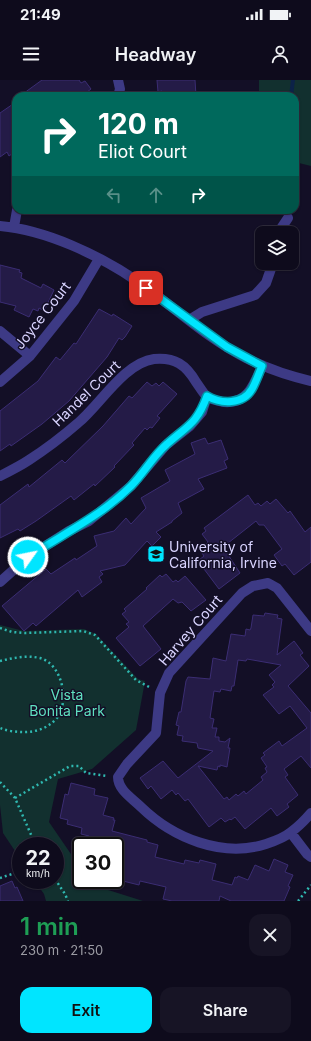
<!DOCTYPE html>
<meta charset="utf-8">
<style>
:root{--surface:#0e0b1c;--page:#171425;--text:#f1f3f6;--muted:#9b9ba3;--line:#2e2b3b;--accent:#00e5ff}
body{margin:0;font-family:Inter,sans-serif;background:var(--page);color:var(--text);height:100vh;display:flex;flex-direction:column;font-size:15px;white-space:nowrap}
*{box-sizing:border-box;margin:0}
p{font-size:13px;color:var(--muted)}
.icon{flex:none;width:22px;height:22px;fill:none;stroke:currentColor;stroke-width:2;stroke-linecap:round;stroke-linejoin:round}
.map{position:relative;height:821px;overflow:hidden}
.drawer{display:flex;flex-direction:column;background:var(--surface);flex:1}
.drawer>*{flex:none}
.guide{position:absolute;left:12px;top:12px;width:287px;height:122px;border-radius:12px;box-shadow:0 1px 3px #0004,0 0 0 1px var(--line);background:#00695c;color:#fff;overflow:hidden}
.tools{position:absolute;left:255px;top:146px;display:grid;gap:8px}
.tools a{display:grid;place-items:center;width:44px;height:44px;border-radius:8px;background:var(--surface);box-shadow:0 1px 3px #0004,0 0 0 1px var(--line);font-size:20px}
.speed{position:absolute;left:12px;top:757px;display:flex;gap:8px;font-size:20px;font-weight:700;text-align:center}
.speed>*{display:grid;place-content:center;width:52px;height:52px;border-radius:50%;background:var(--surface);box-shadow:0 1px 3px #0004,0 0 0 1px var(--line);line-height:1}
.speed small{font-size:10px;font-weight:400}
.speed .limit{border:2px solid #111;border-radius:6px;background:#fff;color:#111}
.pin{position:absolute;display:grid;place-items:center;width:34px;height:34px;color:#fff;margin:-17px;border-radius:8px;box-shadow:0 2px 6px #0006}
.me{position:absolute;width:44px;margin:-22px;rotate:57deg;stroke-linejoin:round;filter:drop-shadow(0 0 3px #0008)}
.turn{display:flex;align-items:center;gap:14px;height:84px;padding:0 20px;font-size:18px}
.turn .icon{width:52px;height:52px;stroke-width:2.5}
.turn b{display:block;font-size:28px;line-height:34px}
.lanes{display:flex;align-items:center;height:38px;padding:0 20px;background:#0003;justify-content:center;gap:20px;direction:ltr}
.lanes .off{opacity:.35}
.round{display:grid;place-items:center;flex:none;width:42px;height:42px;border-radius:12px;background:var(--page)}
.overview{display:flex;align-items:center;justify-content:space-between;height:68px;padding:0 20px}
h1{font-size:24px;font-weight:600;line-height:30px;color:#1e9e55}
.button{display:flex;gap:8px;margin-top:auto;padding:8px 20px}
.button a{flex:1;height:46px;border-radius:12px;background:var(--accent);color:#111;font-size:16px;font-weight:600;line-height:46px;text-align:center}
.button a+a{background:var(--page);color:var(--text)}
.status{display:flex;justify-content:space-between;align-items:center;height:28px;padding:0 20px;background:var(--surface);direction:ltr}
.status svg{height:11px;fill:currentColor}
header{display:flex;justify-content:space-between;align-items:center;height:52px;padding:0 20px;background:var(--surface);font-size:18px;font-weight:600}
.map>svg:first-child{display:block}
.green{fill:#12302f}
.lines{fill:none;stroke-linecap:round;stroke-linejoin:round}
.stream{stroke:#0c2248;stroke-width:4}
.building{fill:#241b47;stroke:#3b2d73;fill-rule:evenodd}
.path{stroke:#2fb8b0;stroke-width:2.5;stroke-dasharray:2 3;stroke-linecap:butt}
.minor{stroke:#3d3a85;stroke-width:10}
.route-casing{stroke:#0095a6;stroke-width:10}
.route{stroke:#00e5ff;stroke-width:7}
.labels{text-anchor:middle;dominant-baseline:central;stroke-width:3;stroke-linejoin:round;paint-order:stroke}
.street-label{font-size:14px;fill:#d9d4ff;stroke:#130f26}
.poi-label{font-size:14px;fill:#d9d4ff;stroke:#130f26;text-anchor:start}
.park-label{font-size:14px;fill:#5fe0c0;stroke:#130f26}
</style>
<div class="status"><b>21:49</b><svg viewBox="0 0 49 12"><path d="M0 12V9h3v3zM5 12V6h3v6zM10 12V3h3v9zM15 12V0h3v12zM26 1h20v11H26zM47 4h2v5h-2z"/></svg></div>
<header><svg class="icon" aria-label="menu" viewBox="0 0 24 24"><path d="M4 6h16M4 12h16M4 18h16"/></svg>Headway<svg class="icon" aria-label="person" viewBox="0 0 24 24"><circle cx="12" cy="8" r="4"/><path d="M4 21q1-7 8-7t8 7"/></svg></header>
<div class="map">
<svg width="311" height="821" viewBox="0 0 311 821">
<rect width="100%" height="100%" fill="#130f26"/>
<path class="green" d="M259,0H311V86L295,82V16H259Z
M0,545L24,551L84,549L96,554L138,599L145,601L136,650L92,689L58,699L49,742L75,780L81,785V800H96L105,809L143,821H46L44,814L34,800H55V766H21V780L3,753L0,725Z"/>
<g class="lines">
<path class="stream" d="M291,16L293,0"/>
</g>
<path class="building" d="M42,0H79L81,3L85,1L91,9L82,16H20Z
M157,0H195L196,16H162V11L158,12Z
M16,22V71L9,76L7,72L0,77V33Z
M0,185L20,190L19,192L22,193L21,198L41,208L43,204L54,210L44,231L39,228L38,231L33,229L29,237L14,230L16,226L0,222Z
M99,229L112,236L113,234L132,246L125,257L122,260L119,258L107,277L69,321L42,344L11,366L10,364L0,371V331L38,301L56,277L60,280L74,263L76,264Z
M147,302L152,306L156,303L159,306L163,302L177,314L157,336L160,338L152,348L150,347L147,350L145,348L132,363L134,365L114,386L115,387L95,406L94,404L74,420L71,416L36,441L20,451L18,449L0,458V425L28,404L29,407L62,380L65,383L103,346L129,316L132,318Z
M205,358L208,364L221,360L228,379L224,381L227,388L198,399L204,409L178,423L182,433L172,441V442L156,452L161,457L152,466L147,461L125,485L100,491L103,494L99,497L102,502L82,517L78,510L36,546L33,543L24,551L2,526L46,489L51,494L75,478L76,480L97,466L94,456L114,451L126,438L131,444L146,428L141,418L170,401L165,390L195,374L191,363Z
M248,415L255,425L258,423L261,426L267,421L270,424L276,419L288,433L290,431L305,452L311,447V482L294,495L285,484L282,486L274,475L282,469L264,445H259L256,441L223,467L240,493L219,509L198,481L204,476L202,473L209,468L206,464L208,462L202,454L206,451L204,448Z
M166,494L173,502L176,500L178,502L185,496L206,520L191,531L182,522L178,523L173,519L143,546L161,569L140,586L116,558L129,547L126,544L129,542L122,534L126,531L124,529L147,509L146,508L160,495L162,497Z
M265,533L278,535L277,538L282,539L277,575L294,561L303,573L300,575L309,586L288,606L311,633V688L301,676L284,689L288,695L285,697L298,715L287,724L289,727L277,736L271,728L245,749L235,737L231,740L230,739L225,742L221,738L209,747L188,719L185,721L178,713L176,715L172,710L161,719L151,706L148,709L140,698L163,681L178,698L213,671L198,668L197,663L182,661L183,656L177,655L179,646L176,645L179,632H181L186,601L188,597L210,599L213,578L226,581L231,554L245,556L246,549L250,550L251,548L253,535L264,536ZM247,579L281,585L269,595L275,602L272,605L274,607L263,615L279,634L290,626L307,648L282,666L279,661L263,673L265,675L261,678L267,687L265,688L267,692L261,697L263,700L246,714L244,711L238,716L236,714L229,720L227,717L224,719L198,686L217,690L218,686L220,687V685L227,687L230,668H228L230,658L225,662L219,661V657H215L217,648H212L214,639L210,638L214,611L220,612L221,609L231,611L232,606H234L238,580L246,581Z
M71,703L95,709L94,715L108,718L103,735L114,738L113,740H115L112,751L147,760V762L158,765L155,777L184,784L185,780L199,783L200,780L216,784L212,800L232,805L235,797L237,798L238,796L248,800L255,785L269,791L274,779L288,785L285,792L293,795L288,806L290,807L284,821H231L220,816L219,821H172L163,819L166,807L140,801L139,805L115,799V764L88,758L89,756L81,754L82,748L67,744L68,740L60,738L65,714L68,715Z
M12,801L15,808L17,807L23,821H0V806Z"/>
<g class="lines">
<path class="path" d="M0,548L12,552L25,553L83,551L95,555L136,600L151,608
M0,581C13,578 26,575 40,578C62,584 70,621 57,638C48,648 37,652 24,652C16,652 7,651 0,648
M0,702L15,718L36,766
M15,718L70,686H79L86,693L107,696
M0,798L21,791
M55,799L65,814L68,821
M298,821L311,805"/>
<path class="minor" d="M118,16L120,9L118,0
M0,146C46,150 99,175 137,201C173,226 206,258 246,278C266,288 288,296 311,301
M14,147L17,130
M278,153L288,138
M189,240L202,232L255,215L266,203L273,183
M0,251L30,276
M0,302L30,276L74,221L99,179
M0,396C10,391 20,386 29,380C46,369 63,356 78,343C100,325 124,283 154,279C175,277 186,285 196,302C199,306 203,313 207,317C212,320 219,321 224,322C248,324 254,304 262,286
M0,502L28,477L69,451L89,441L131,406L166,365L190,346L202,332L207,316
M311,551L277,508L268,503L253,506L242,513L169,593L160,613L156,653L127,684L118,697C118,710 132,718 141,727C173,758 222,778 266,764C275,761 284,758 291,752C298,747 305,740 311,733
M291,753L307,774L311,777"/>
</g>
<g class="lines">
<g class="route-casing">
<path id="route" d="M28,477C63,454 101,436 131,406C144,393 153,376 167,364C187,346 197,344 207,316C221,324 243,325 252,309C256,302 259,293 262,286L227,267L146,208"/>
</g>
<use href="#route" class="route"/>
</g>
<defs>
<g id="university-square" transform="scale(0.9)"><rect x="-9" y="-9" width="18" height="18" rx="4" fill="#00e5ff" stroke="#130f26"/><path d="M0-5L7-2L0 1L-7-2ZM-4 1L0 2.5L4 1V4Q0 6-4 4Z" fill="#111"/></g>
</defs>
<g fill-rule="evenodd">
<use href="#university-square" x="156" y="474"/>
</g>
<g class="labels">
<g class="street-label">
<text transform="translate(42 235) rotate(-52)">Joyce Court</text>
<text transform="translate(86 313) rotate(-44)">Handel Court</text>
<text transform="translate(190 550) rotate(-49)">Harvey Court</text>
</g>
<g class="poi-label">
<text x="169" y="466">University of<tspan x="169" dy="16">California, Irvine</tspan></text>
</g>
<g class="park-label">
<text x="67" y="614">Vista<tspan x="67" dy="16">Bonita Park</tspan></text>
</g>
</g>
</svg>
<div class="tools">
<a><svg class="icon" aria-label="layers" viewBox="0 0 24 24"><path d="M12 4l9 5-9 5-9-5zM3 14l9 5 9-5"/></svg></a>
</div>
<div class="speed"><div>22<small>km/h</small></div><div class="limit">30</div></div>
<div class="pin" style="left:146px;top:208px;background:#d93025"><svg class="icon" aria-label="arrive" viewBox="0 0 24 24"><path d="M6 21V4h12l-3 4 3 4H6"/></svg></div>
<svg class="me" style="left:28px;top:477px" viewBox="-20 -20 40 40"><circle r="17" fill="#00e5ff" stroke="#fff" stroke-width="3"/><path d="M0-11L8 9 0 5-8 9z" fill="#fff"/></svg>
<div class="guide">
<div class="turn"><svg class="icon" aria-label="right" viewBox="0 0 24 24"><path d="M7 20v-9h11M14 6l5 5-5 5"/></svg><div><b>120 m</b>Eliot Court</div></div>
<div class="lanes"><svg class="icon off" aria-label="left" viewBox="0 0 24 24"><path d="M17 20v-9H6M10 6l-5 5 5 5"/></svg><svg class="icon off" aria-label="ahead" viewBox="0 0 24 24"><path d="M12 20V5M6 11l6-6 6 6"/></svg><svg class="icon" aria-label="right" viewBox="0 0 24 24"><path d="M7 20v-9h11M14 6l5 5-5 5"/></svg></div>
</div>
</div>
<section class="drawer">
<div class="overview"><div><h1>1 min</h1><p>230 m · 21:50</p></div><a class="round"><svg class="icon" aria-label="close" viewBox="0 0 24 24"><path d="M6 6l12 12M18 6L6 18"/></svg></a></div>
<div class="button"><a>Exit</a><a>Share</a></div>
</section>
